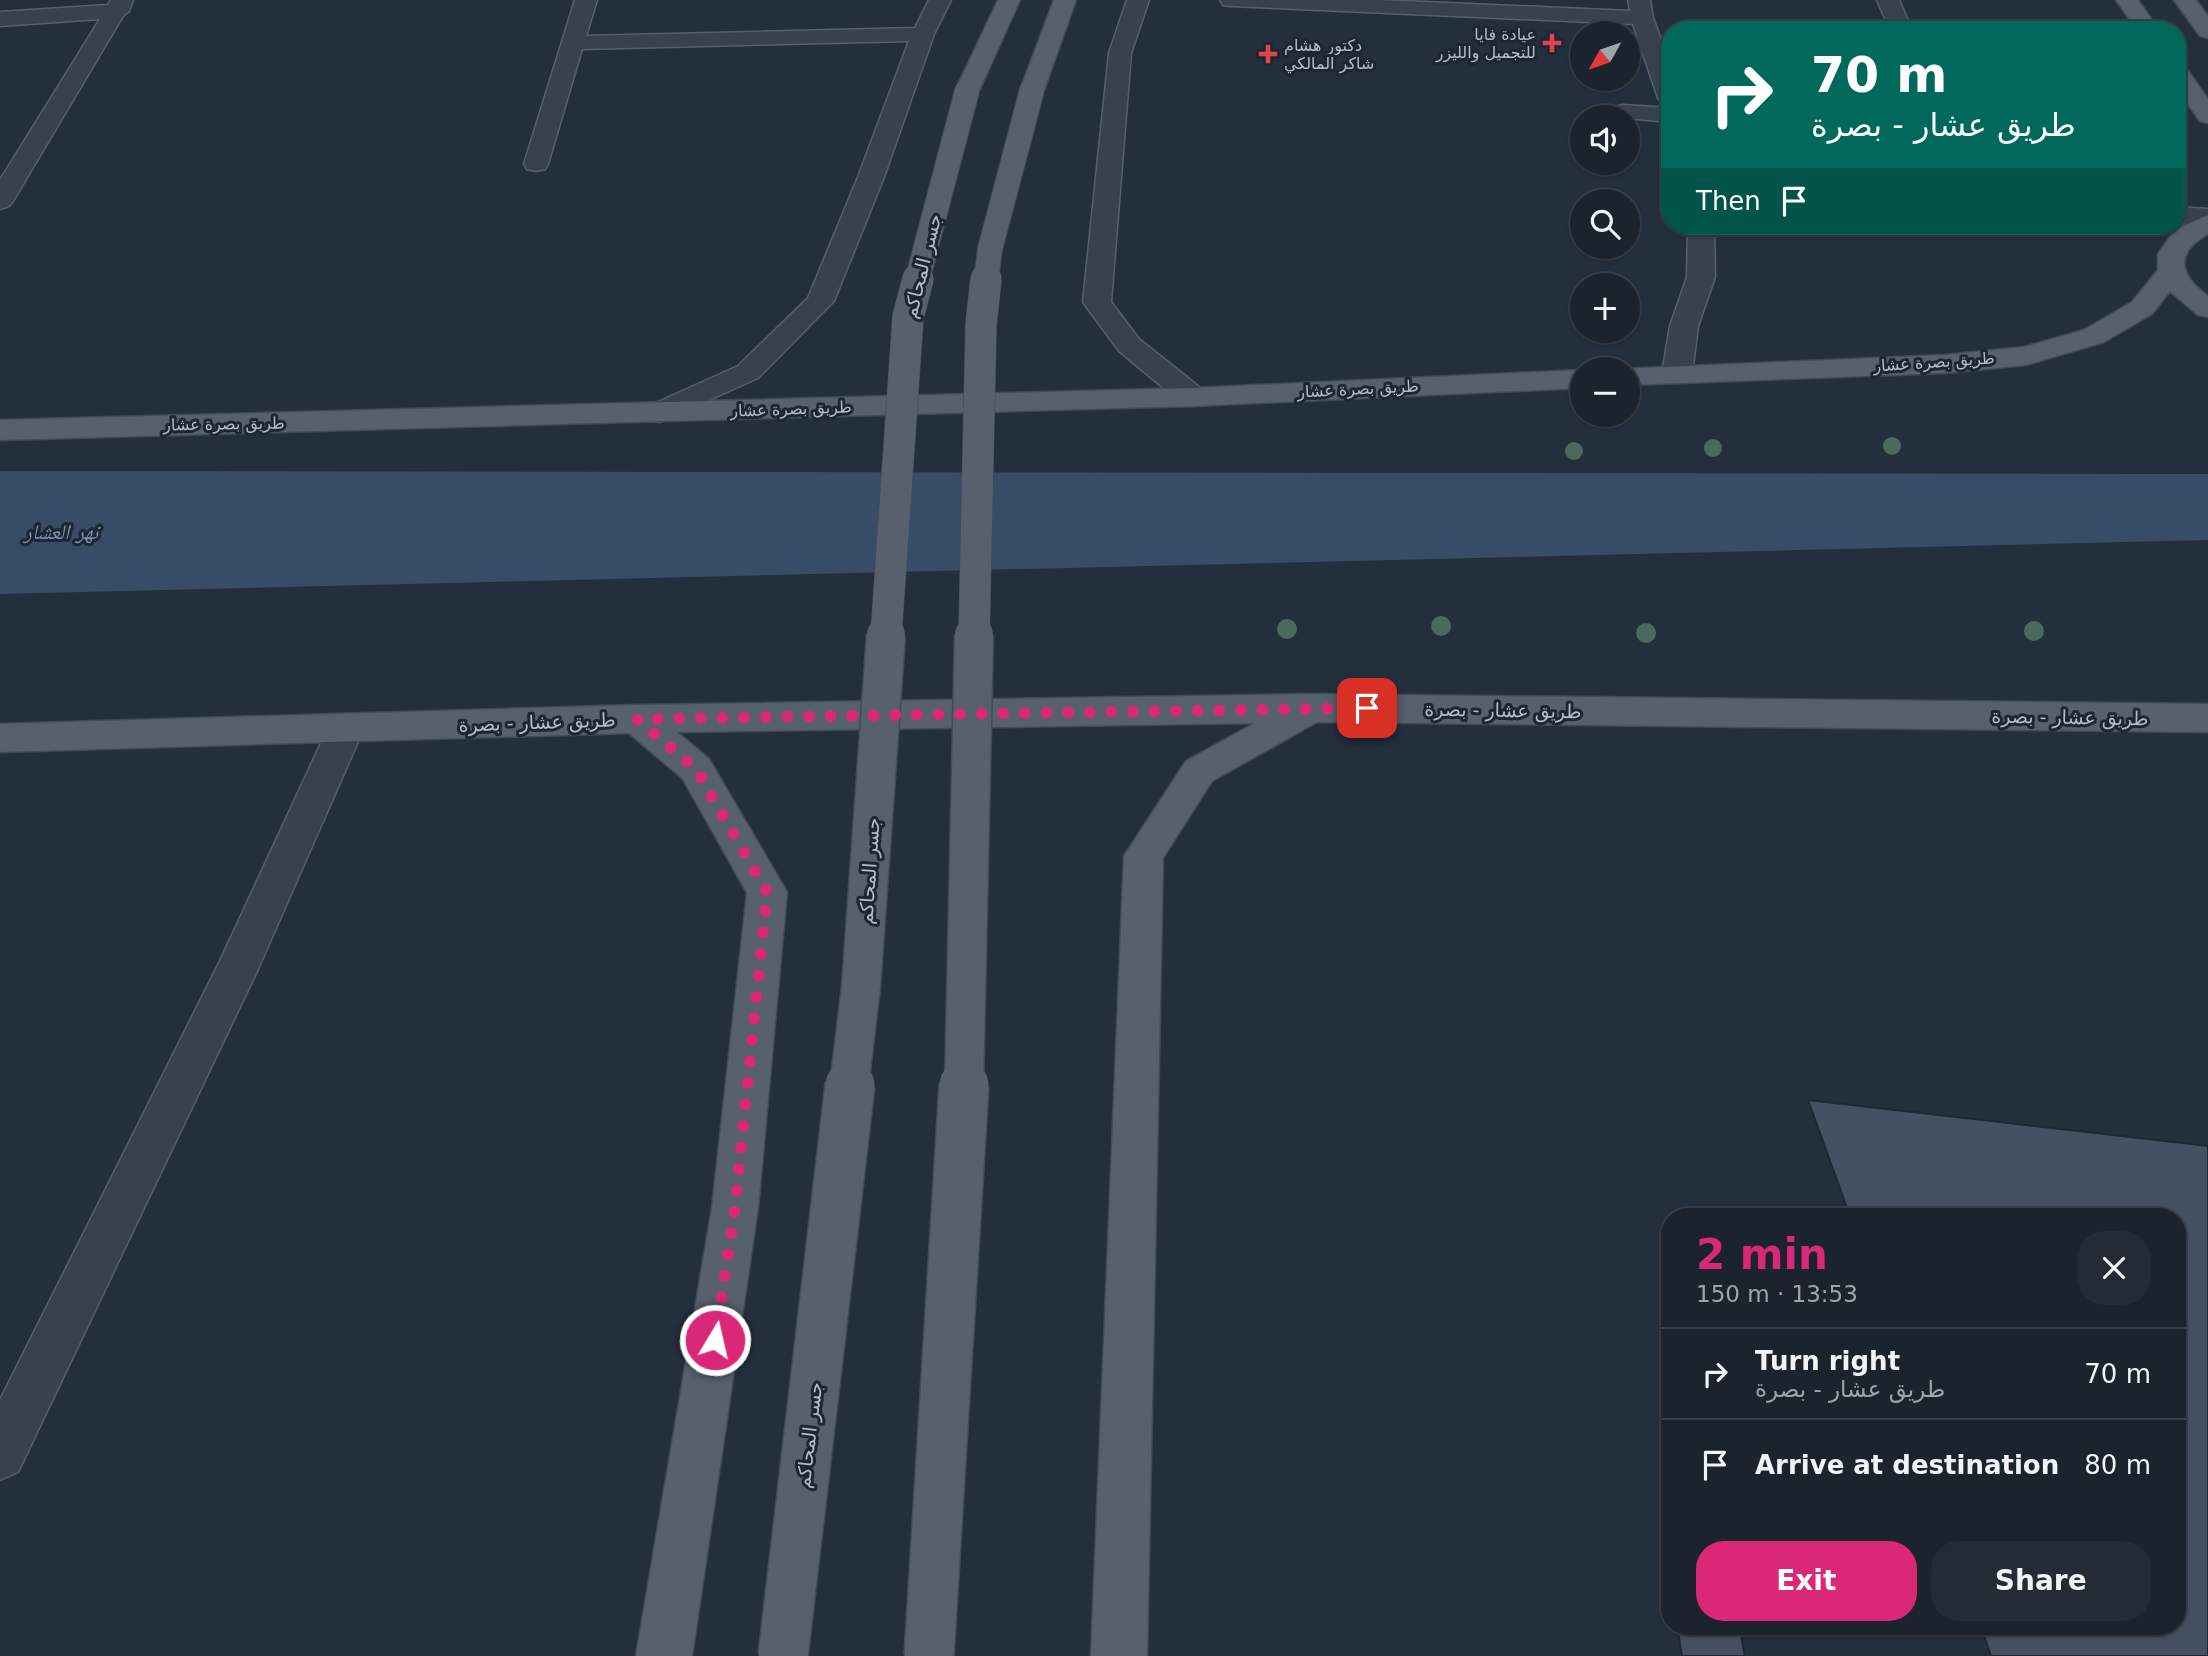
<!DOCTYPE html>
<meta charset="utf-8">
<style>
:root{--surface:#1b232e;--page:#242b36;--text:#f1f3f6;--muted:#a0a4aa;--line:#39404a;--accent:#db2777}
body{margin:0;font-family:"DejaVu Sans","Noto Naskh Arabic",sans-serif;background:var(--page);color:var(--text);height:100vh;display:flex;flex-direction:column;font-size:26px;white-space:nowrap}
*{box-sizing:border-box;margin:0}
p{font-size:23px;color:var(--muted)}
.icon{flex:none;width:38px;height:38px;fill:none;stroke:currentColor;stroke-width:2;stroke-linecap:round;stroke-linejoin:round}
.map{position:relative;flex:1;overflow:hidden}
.sheet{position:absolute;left:1661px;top:1208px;width:525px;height:427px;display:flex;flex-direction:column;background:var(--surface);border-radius:28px;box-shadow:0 2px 5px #0004,0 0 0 2px var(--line)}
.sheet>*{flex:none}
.hud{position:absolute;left:1661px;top:21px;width:525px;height:214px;border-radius:28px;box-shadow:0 2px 5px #0004,0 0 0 2px var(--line);background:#00695c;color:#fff;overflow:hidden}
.needle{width:46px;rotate:230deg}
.fabs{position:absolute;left:1570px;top:21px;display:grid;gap:14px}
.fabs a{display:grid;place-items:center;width:70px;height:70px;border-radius:50%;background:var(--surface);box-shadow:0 2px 5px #0004,0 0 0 2px var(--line);font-size:35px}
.pin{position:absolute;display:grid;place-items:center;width:60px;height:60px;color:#fff;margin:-30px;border-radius:14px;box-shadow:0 4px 10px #0006}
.me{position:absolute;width:77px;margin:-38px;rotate:9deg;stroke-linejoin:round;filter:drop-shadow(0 0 5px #0008)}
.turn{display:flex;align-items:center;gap:24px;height:147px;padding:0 35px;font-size:32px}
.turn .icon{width:91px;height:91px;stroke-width:2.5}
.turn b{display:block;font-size:49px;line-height:60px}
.then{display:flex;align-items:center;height:66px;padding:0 35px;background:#0003;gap:14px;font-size:26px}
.round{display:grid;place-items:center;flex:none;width:74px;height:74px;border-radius:28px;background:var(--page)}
.head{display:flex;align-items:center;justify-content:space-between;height:119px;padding:0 35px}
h1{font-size:42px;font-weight:700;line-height:52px;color:var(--accent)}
.button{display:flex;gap:14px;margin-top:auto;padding:14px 35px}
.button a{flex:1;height:80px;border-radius:28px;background:var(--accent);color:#fff;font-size:28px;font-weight:700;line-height:80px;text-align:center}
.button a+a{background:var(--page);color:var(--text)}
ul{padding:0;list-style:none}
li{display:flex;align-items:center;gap:21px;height:91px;padding:0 35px;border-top:2px solid var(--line)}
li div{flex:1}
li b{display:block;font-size:26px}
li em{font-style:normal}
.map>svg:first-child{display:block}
.water{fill:#394c67}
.building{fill:#455162;stroke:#1f2835;stroke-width:2}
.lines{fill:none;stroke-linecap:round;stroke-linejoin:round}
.minor-casing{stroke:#565f6c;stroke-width:3}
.major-casing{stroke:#414a57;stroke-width:3}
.minor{fill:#38414e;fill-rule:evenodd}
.major{fill:#56606e;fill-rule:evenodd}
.major-bridge-far3-casing{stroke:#414a57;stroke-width:26;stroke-linecap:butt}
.major-bridge-far2-casing{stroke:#414a57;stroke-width:32;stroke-linecap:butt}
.major-bridge-far1-casing{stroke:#414a57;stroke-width:41;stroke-linecap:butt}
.major-bridge-casing{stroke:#414a57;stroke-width:52;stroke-linecap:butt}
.major-bridge-far3{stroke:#56606e;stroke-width:24}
.major-bridge-far2{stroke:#56606e;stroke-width:31}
.major-bridge-far1{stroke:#56606e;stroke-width:38}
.major-bridge{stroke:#56606e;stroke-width:49}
.tree{fill:#4b6a5d}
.route{stroke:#db2777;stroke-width:12;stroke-dasharray:0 21.6}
.health-dot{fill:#e0444e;stroke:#1d2633;stroke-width:2.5}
.labels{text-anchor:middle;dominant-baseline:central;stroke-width:6;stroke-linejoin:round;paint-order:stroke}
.far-poi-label{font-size:16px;fill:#b4bcc9;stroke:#1d2633;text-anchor:end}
.far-street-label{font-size:16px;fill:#b4bcc9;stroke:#1d2633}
.street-label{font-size:19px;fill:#b4bcc9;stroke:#1d2633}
.water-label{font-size:21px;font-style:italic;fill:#7c92b1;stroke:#1d2633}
</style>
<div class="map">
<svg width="2208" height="1656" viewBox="0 0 2208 1656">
<rect width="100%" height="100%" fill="#242f3e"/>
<path class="water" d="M0,471L2208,474V540L0,594Z"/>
<path class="building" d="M1808,1100L2208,1146V1656H1991L1981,1626H2177V1216H1850Z
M1677,1626H1739L1745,1656H1682Z"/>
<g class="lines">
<g class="minor-casing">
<path id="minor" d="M111,0H133L129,11L123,16L13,201L9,206L0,209V180L100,19L0,26V12L108,5Z
M575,0H597L586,36L915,28L929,0H951L934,34L884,177L834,301L758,378L660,422L649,420L645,413L649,406L738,366L808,298L858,177L909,41L582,49L548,164L545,169L536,171L527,169L524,164Z
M1127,0H1149L1131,53L1111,302L1139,339L1203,390L1208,397L1203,404L1193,406L1183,404L1119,351L1083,302L1109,53Z
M1220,0H1379L1630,11L1628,0H1650L1653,18L1670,64V105L1662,103L1658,98L1633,24L1231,6L1223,5Z
M1877,0H1899L1912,30H1890Z
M2177,92L2205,95L2208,101L2205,105L2177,106Z
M1623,105L1670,108V122L1615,117L1611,112L1615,107Z
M2177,207L2208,209V225L2177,223Z
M1688,226H1714L1715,277L1698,326L1692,374L1687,380L1677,383L1667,380L1662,374L1670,326L1687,277Z
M346,714L359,718L364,728L258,969L18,1472L0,1480V1400L220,961L328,728L333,718Z"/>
</g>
<g class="major-casing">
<path id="major" d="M998,0H1020L979,91L975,96H959L955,91Z
M1054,0H1076L1044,90L1040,95H1024L1020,90Z
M2116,0H2138L2159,30H2137Z
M2174,0H2196L2208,16V38L2200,36Z
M2177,65L2185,67L2208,99V123L2200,121L2177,89Z
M2208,215V234C2174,253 2179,275 2208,296V317L2198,315L2170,291L2152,314L2104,342L2026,365L1945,373L1628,385V369H1619L1945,355L2024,347L2084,330L2132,302L2158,270V254L2169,238L2181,227Z
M1582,370V388L1193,406L0,440V420L1193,388Z
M1312,694L2208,704V732L1317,722L1212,781L1163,858L1147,1656H1091L1124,856L1186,761L1255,723L677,732L709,759L787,892L758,1208L692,1656H636L712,1208L747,893L683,779L629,733L0,752V724L637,705Z"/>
</g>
<use href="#minor" class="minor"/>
<use href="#major" class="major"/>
<g class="major-bridge-far3-casing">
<path id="major-bridge-far3" d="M917,281L967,91
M986,281L990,249L1032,90"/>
</g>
<g class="major-bridge-far2-casing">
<path id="major-bridge-far2" d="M886,636L908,317L918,279
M974,636L981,325L986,279"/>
</g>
<g class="major-bridge-far1-casing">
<path id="major-bridge-far1" d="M849,1086L861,987L886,635
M964,1086L974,635"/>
</g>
<g class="major-bridge-casing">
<path id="major-bridge" d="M783,1656L850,1085
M929,1656L964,1085"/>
</g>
<use href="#major-bridge-far3" class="major-bridge-far3"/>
<use href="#major-bridge-far2" class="major-bridge-far2"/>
<use href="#major-bridge-far1" class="major-bridge-far1"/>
<use href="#major-bridge" class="major-bridge"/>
</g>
<g class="tree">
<circle cx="1892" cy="446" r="9"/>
<circle cx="1713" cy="448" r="9"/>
<circle cx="1574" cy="451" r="9"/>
<circle cx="1441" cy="626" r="10"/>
<circle cx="1287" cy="629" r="10"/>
<circle cx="2034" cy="631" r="10"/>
<circle cx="1646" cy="633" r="10"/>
</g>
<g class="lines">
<path class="route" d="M715,1340L735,1208L767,892L696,769L637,719L1367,708"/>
</g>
<g class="health-dot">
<path d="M1548.5 32.5h7v7h7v7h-7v7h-7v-7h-7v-7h7z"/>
<path d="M1264.5 43.5h7v7h7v7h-7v7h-7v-7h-7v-7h7z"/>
</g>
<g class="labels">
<g class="far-poi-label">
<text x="1536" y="34">عيادة فايا<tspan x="1536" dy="18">للتجميل والليزر</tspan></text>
<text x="1284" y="45" text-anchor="start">دكتور هشام<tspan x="1284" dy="18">شاكر المالكي</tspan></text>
</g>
<g class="far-street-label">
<text transform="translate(1934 362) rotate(-4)">طريق بصرة عشار</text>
<text transform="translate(1358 389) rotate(-3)">طريق بصرة عشار</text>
<text transform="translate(791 409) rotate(-2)">طريق بصرة عشار</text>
<text transform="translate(224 424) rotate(-1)">طريق بصرة عشار</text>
</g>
<g class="street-label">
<text transform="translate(922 266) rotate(-76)">جسر المحاكم</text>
<text transform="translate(1503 710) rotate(1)">طريق عشار - بصرة</text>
<text transform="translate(2070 717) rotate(1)">طريق عشار - بصرة</text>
<text transform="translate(537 722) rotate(-2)">طريق عشار - بصرة</text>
<text transform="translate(869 871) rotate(-86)">جسر المحاكم</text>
<text transform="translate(809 1435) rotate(-83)">جسر المحاكم</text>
</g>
<g class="water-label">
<text x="61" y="532">نهر العشار</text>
</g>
</g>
</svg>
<div class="fabs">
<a><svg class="needle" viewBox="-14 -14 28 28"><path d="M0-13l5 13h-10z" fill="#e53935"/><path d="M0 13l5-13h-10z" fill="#a0a4aa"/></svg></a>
<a><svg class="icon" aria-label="sound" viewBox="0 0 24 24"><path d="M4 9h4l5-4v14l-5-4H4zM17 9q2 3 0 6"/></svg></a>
<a><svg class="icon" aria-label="search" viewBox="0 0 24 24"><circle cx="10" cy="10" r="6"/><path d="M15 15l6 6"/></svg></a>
<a>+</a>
<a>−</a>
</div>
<div class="pin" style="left:1367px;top:708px;background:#d93025"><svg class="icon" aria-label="arrive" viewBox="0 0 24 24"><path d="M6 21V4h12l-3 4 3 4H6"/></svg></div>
<svg class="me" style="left:715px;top:1340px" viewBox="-20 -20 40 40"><circle r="17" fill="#db2777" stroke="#fff" stroke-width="3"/><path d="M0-11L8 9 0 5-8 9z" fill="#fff"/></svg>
<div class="hud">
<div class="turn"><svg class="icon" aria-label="right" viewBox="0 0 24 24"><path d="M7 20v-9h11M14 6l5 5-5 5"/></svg><div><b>70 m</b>طريق عشار - بصرة</div></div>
<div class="then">Then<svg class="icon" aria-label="arrive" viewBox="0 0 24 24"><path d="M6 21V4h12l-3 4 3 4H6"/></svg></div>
</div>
<section class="sheet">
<div class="head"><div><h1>2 min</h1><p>150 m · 13:53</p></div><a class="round"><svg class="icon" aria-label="close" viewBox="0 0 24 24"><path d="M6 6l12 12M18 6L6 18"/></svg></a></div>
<ul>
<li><svg class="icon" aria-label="right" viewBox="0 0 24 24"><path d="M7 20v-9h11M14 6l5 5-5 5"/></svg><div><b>Turn right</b><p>طريق عشار - بصرة</p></div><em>70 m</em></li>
<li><svg class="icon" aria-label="arrive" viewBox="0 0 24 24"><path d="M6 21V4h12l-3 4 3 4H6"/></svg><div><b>Arrive at destination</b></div><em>80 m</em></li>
</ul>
<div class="button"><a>Exit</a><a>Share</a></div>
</section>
</div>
